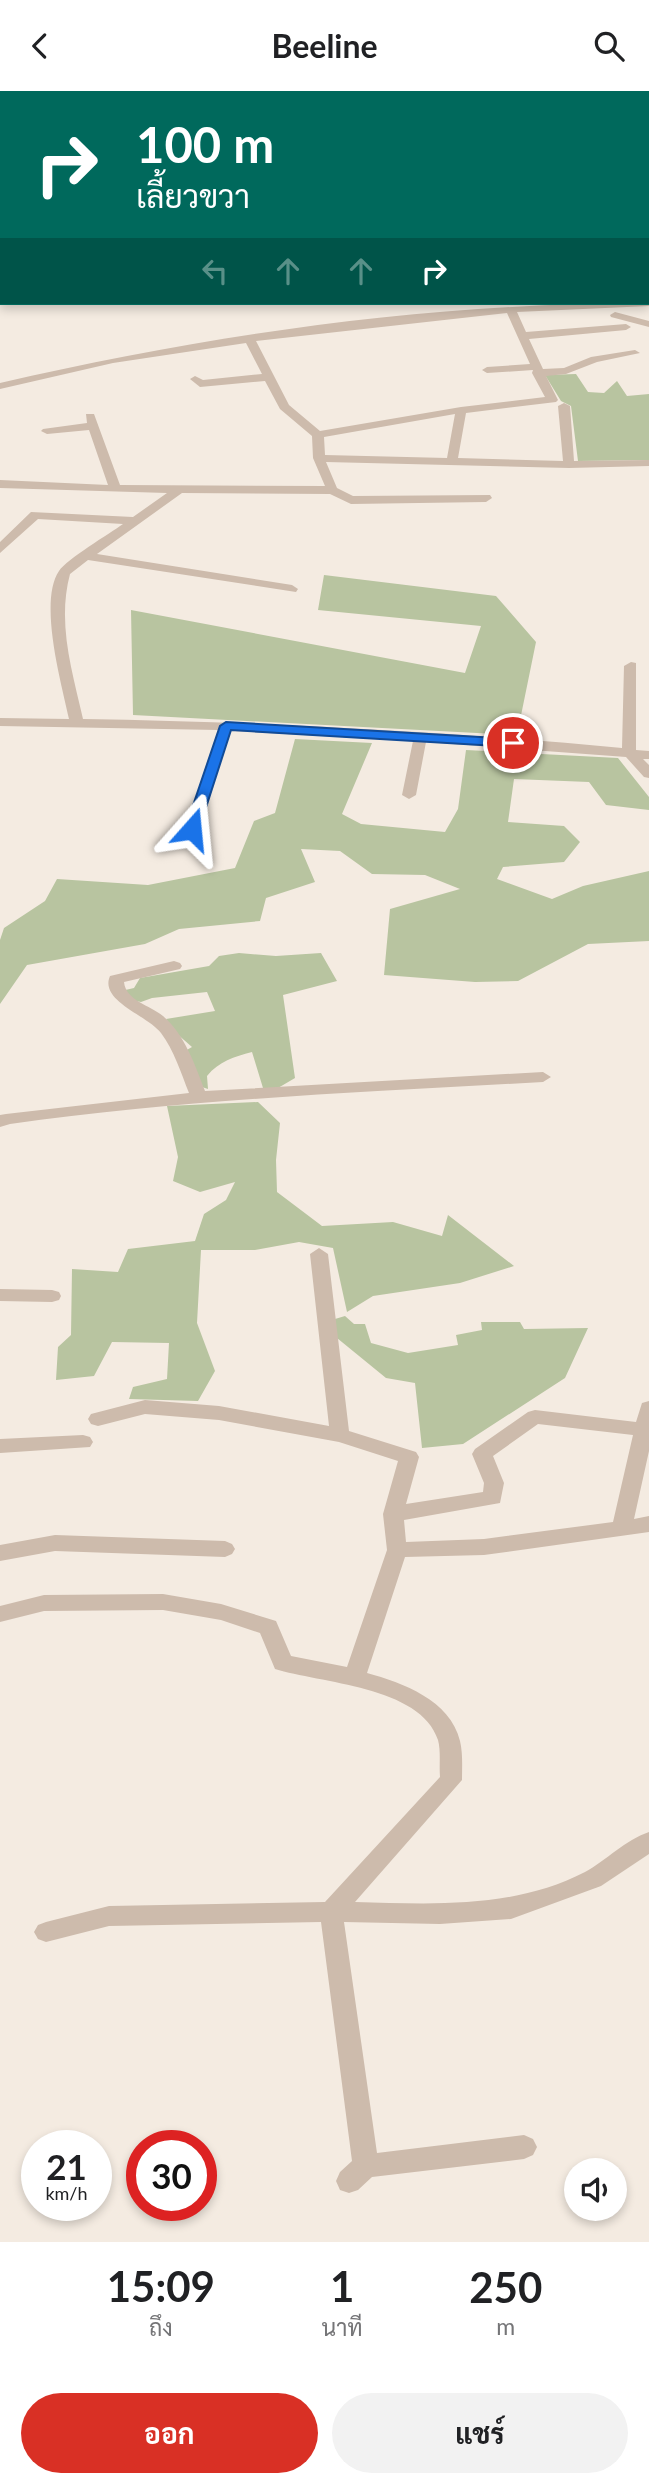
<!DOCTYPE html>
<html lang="th">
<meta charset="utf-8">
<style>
:root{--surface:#fff;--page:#f2f2f2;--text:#202124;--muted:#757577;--accent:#d93025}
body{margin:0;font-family:Lato,Sarabun,sans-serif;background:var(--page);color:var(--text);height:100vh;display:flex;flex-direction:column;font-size:26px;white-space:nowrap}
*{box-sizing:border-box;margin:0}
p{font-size:23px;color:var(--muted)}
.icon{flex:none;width:38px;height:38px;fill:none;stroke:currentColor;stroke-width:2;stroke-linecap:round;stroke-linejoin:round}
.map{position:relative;height:2151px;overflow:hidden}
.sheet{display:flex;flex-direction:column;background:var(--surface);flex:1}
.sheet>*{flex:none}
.banner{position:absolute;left:0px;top:0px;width:649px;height:214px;box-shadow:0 4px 10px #0003;background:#00695c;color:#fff;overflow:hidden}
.controls{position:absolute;left:564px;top:2067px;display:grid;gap:14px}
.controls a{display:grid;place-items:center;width:63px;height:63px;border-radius:50%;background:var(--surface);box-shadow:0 4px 10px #0003;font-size:35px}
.speed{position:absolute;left:21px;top:2039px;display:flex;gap:14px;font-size:35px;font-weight:700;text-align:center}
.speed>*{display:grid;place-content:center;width:91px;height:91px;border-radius:50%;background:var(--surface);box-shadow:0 4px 10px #0003;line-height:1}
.speed small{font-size:18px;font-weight:400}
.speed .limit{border:10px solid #d22;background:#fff;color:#111}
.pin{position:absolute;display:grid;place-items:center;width:60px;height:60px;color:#fff;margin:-30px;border:4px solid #fff;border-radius:50%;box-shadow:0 2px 7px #0007}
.me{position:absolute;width:77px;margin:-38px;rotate:18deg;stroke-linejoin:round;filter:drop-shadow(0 0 5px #0008)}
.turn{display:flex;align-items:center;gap:24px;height:147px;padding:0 21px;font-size:32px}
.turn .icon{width:91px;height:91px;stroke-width:2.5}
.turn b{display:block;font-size:49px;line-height:60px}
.lanes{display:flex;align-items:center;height:66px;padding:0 21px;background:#0003;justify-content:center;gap:35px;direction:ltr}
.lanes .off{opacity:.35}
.eta{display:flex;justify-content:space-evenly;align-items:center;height:119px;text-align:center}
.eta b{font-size:42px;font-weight:700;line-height:49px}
.cta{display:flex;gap:14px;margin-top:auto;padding:14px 21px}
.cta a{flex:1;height:80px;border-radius:42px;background:var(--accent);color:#fff;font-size:28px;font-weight:700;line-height:80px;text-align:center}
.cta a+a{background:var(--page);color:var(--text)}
header{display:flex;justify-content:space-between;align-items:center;height:91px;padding:0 21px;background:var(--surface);font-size:32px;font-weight:700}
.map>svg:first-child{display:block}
.green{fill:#b8c4a0}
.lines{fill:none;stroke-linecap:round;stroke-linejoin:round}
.street{fill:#cdbbac;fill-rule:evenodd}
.route{fill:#1a73e8;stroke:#114b97;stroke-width:2}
</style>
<header><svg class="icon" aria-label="back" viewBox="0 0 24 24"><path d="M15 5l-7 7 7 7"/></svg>Beeline<svg class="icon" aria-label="search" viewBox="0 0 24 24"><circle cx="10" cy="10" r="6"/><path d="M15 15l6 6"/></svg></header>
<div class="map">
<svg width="649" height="2151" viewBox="0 0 649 2151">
<rect width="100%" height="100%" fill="#f4ebe1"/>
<path class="green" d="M576,283L588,301L604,302L617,290L627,305L649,303V369L578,370L571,315L561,310L545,284Z
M324,484L496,505L536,551L517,644L133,624L131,519L465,582L481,535L318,519Z
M295,648L372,652L342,723L361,733L445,741L458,718L466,659L618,667L649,706V719L606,714L589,691L514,688L508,731L564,735L580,751L564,771L503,776L497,788L552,808L583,795L649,780V850L588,853L518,890L475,891L384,884L390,818L460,798L425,784L372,783L340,760L301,758L315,791L266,807L260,830L179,838L145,853L27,874L0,913V849L4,837L45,810L57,788L148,794L235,777L254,730L275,722Z
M239,862L276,865L321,862L337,890L283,904L295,987L278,997H263L252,961C234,966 219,970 207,985L208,998L202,996L185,960L192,956L176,942L166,928L215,920L207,901L152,907L141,911L131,909L121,900L134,897L140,887L209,875L219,865Z
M258,1011L280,1032L276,1069L277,1101L322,1135L393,1131L442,1145L448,1124L514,1175L460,1192L373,1205L347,1221L333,1157L299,1151L255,1159H201L197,1232L215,1280L198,1310L129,1308L133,1296L167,1288L169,1252L112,1251L94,1285L56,1289L58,1256L71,1244L72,1178L118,1181L128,1158L195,1150L204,1123L226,1109L235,1091L200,1101L173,1090L178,1066L167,1015Z
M345,1225L354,1233H365L371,1252L408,1262L458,1254L456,1244L482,1239L481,1231H520L524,1238L588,1237L565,1287L463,1353L422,1357L415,1292L386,1287L337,1247L335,1228Z"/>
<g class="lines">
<path class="street" d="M83,0H91L92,2H84Z
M184,0H192L193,2H185Z
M417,0H425V2H417Z
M469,0H482L467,2Z
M0,14H2V20H0Z
M0,36H2V42H0Z
M648,166H649V173H648Z
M0,175H2V181H0Z
M648,209L649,215L517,221L526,241L626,233L631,236L626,239L529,248L543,278L564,277L591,266L635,259L640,262L597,271L566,283L546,285L558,309L556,311L466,322L458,367L563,370L558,315L564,312L570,315L574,370L649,369V375L569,377L326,371L337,397L353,405L490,404L492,407L486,411L351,413L330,403L182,402L97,463L292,494L298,498L296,501L88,469L70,483C57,532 72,579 83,628C263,631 443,640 622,657L624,575L631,571L636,572V659L649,660V668H643L649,674V687L644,686L626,666L426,651L416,704L409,708L402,704L413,650L231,640L199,738L192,742L185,738L218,639L0,635V627L69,628C62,594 38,511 59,480C67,468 109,443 123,433L38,428L0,462V451L31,421L133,426L167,402L0,397V389L108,394L89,339L47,343L41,340L43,338L87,332L86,323H94L120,394L325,395L313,367L312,345L280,318L265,290L200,296L190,288L195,285L203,289L262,283L246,252L113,272L0,298V292C211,243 430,212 648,212ZM507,222L530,273L487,276L482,279L487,282L533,279L532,282L545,306L461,316L320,340L289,314L256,250ZM455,323L447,367L325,364L324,346Z
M615,221L649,230V236L611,226L610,224Z
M174,870L180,872L182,875L180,878L124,891C126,910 150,914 163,925C185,944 195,974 205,1000L543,981L551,986L543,991C365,1001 187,1008 10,1033L0,1036V1024L6,1023L189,1002C181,982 174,959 161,942C147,924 99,910 110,885Z
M319,1157L328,1163L349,1340L416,1361L419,1366L406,1413L483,1401L484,1392L472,1363L475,1358L528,1321L535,1319L636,1331L642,1312L649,1310V1360L634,1428L649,1425V1441L484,1464L405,1466L367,1582C403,1592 450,1609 460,1650C463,1663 462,1676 462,1689L355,1811C434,1813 513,1818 585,1781C607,1769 625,1749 649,1741V1763L601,1795L511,1828L440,1833L344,1831L377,2062L524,2044L533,2048L537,2056L533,2064L524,2068L372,2086L358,2099L349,2102L340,2099L336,2090L340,2081L352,2070L321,1831L109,1835L46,1851L38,1848L34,1841L38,1834L46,1831L109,1815L325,1811L440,1686C439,1674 441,1660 438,1649C421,1595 319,1592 275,1578L260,1542L221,1529L163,1519L44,1520L0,1531V1515L44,1504L163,1503L221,1513L276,1530L291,1565L347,1576L387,1459L383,1423L398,1370L339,1351L219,1329L145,1323L98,1335L91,1333L88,1328L91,1323L145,1309L219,1315L329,1335L310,1163ZM538,1333L633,1344L613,1431L484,1448L406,1451L404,1429L500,1412L504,1392L493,1365Z
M0,1198L52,1199L59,1201L61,1205L59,1209L52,1211L0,1210Z
M83,1344L90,1346L93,1351L90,1356L0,1362V1348Z
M55,1444L225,1450L232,1453L235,1458L232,1463L225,1466L55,1460L0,1470V1454Z"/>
</g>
<path class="route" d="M226,631L513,648L519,652L513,656L231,639L199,738L192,742L187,741L185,738L220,635Z"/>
</svg>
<div class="controls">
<a><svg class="icon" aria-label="sound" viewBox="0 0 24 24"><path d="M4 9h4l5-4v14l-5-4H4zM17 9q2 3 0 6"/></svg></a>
</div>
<div class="speed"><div>21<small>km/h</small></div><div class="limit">30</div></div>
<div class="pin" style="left:513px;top:652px;background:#d93025"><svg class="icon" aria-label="arrive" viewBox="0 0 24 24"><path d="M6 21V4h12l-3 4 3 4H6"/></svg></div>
<svg class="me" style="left:192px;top:738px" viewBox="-20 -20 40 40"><path d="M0-17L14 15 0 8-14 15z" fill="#1a73e8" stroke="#fff" stroke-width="4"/></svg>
<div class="banner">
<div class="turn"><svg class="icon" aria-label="right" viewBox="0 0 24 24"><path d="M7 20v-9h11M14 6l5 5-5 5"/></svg><div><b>100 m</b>เลี้ยวขวา</div></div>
<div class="lanes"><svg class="icon off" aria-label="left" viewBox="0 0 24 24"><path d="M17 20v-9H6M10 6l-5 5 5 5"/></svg><svg class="icon off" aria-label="ahead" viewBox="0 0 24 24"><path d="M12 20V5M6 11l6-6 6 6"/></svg><svg class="icon off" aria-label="ahead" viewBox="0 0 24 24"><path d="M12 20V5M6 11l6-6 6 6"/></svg><svg class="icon" aria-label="right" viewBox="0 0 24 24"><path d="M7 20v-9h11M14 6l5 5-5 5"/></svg></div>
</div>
</div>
<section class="sheet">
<div class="eta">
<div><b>15:09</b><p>ถึง</p></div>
<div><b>1</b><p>นาที</p></div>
<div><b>250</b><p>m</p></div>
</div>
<div class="cta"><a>ออก</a><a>แชร์</a></div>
</section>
